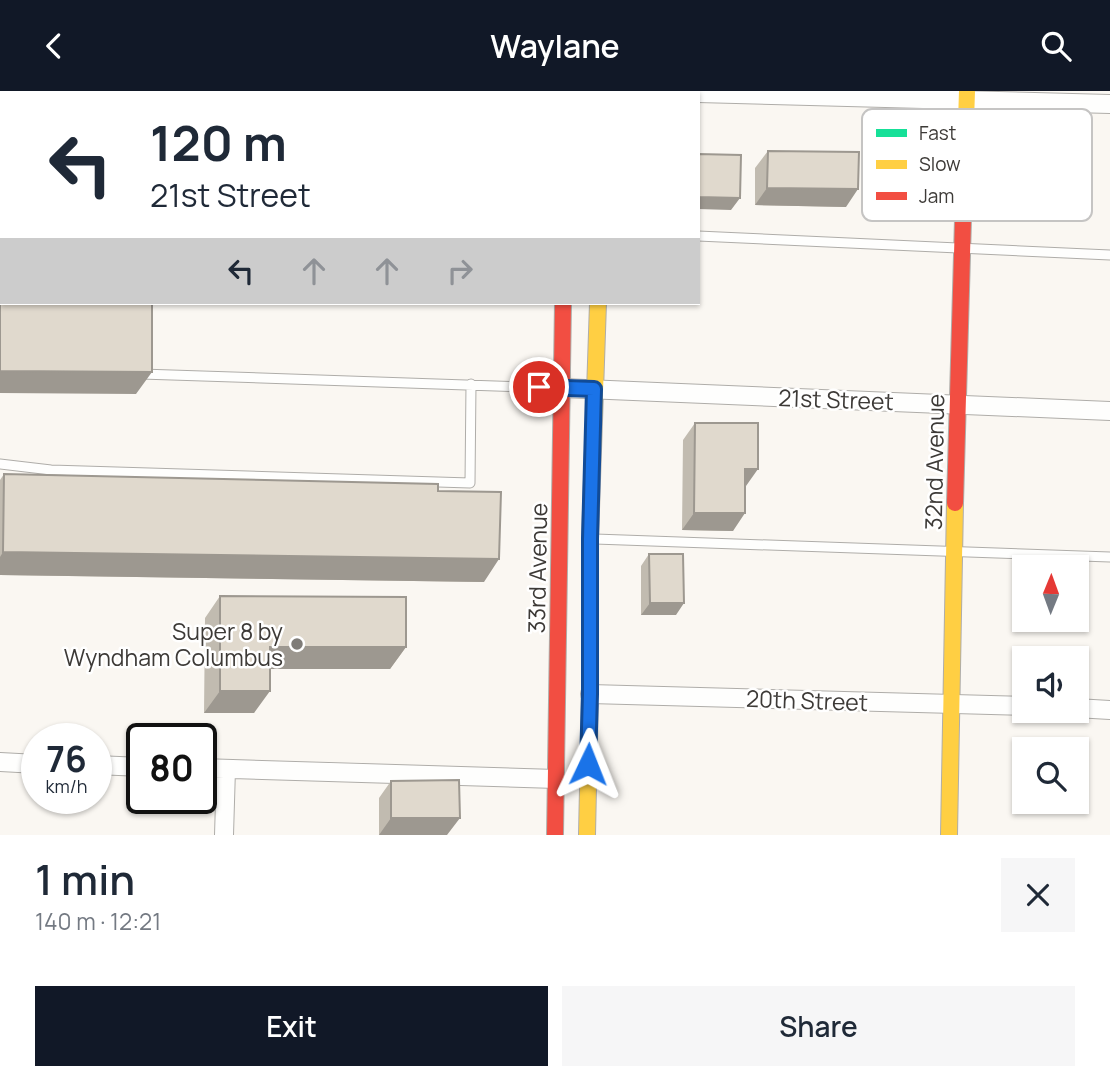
<!DOCTYPE html>
<meta charset="utf-8">
<style>
:root{--surface:#fff;--page:#f6f6f7;--text:#1f2937;--muted:#747a83;--accent:#111827}
body{margin:0;font-family:Manrope,sans-serif;background:var(--page);color:var(--text);height:100vh;display:flex;flex-direction:column;font-size:26px;white-space:nowrap}
*{box-sizing:border-box;margin:0}
p{font-size:23px;color:var(--muted)}
.icon{flex:none;width:38px;height:38px;fill:none;stroke:currentColor;stroke-width:2;stroke-linecap:round;stroke-linejoin:round}
.map{position:relative;height:744px;overflow:hidden}
.side{display:flex;flex-direction:column;background:var(--surface);flex:1}
.side>*{flex:none}
.hud{position:absolute;left:0px;top:0px;width:700px;height:214px;box-shadow:0 2px 5px #0004;background:#fff;color:var(--text);overflow:hidden}
.needle{width:46px;rotate:1deg}
.tools{position:absolute;left:1012px;top:464px;display:grid;gap:14px}
.tools a{display:grid;place-items:center;width:77px;height:77px;border-radius:0px;background:var(--surface);box-shadow:0 2px 5px #0004;font-size:35px}
.speed{position:absolute;left:21px;top:632px;display:flex;gap:14px;font-size:35px;font-weight:700;text-align:center}
.speed>*{display:grid;place-content:center;width:91px;height:91px;border-radius:50%;background:var(--surface);box-shadow:0 2px 5px #0004;line-height:1}
.speed small{font-size:18px;font-weight:400}
.speed .limit{border:4px solid #111;border-radius:10px;background:#fff;color:#111}
.pin{position:absolute;display:grid;place-items:center;width:60px;height:60px;color:#fff;margin:-30px;border:4px solid #fff;border-radius:50%;box-shadow:0 2px 7px #0007}
.me{position:absolute;width:77px;margin:-38px;rotate:2deg;stroke-linejoin:round;filter:drop-shadow(0 0 5px #0008)}
.turn{display:flex;align-items:center;gap:24px;height:147px;padding:0 35px;font-size:32px}
.turn .icon{width:91px;height:91px;stroke-width:2.5}
.turn b{display:block;font-size:49px;line-height:60px}
.lanes{display:flex;align-items:center;height:66px;padding:0 35px;background:#0003;justify-content:center;gap:35px;direction:ltr}
.lanes .off{opacity:.35}
.round{display:grid;place-items:center;flex:none;width:74px;height:74px;border-radius:0px;background:var(--page)}
.overview{display:flex;align-items:center;justify-content:space-between;height:119px;padding:0 35px}
h1{font-size:42px;font-weight:600;line-height:52px}
.action{display:flex;gap:14px;margin-top:auto;padding:14px 35px}
.action a{flex:1;height:80px;border-radius:0px;background:var(--accent);color:#fff;font-size:28px;font-weight:600;line-height:80px;text-align:center}
.action a+a{background:var(--page);color:var(--text)}
header{display:flex;justify-content:space-between;align-items:center;height:91px;padding:0 35px;background:var(--accent);color:#fff;font-size:32px;font-weight:600}
.map>svg:first-child{display:block}
.lines{fill:none;stroke-linecap:round;stroke-linejoin:round}
.lane-casing{stroke:#afada9;stroke-width:11}
.street-casing{stroke:#afada9;stroke-width:20}
.fast-casing{stroke:#afada9;stroke-width:18}
.slow-casing{stroke:#afada9;stroke-width:18}
.jam-casing{stroke:#afada9;stroke-width:18}
.lane{stroke:#fefefd;stroke-width:9}
.street{stroke:#fefefd;stroke-width:18}
.fast{stroke:#16e098;stroke-width:16}
.slow{stroke:#ffcf43;stroke-width:16}
.jam{stroke:#f24e42;stroke-width:16}
.wall{fill:#c1bbb0}
.shaded-wall{fill:#9d9890}
.building{fill:#e0d9cd;stroke:#9d9890;stroke-width:2}
.route-casing{stroke:#114b97;stroke-width:18}
.route{stroke:#1a73e8;stroke-width:12}
.poi-dot{fill:#7f7c78;stroke:#fff;stroke-width:2.5}
.labels{text-anchor:middle;dominant-baseline:central;stroke-width:5;stroke-linejoin:round;paint-order:stroke}
.street-label{font-size:23px;fill:#3d3a37;stroke:#fff}
.poi-label{font-size:23px;fill:#3d3a37;stroke:#fff;text-anchor:end}
.key{fill:#fff;stroke:#c5c4c3;stroke-width:2}
.key-label{font-size:19px;fill:#3d3a37}
</style>
<header><svg class="icon" aria-label="back" viewBox="0 0 24 24"><path d="M15 5l-7 7 7 7"/></svg>Waylane<svg class="icon" aria-label="search" viewBox="0 0 24 24"><circle cx="10" cy="10" r="6"/><path d="M15 15l6 6"/></svg></header>
<div class="map">
<svg width="1110" height="744" viewBox="0 0 1110 744">
<rect width="100%" height="100%" fill="#faf7f2"/>
<g class="lines">
<g class="lane-casing">
<path id="lane" d="M698,145L1110,164
M141,283L557,297
M0,373L51,379L470,392L471,293
M595,448L1110,466"/>
</g>
<g class="street-casing">
<path id="street" d="M607,0L681,2
M698,2L1110,13
M562,297L1110,320
M590,603L1024,615
M1076,617L1110,619
M0,671L37,673
M96,674L142,676
M201,677L556,688
M224,744L226,678"/>
</g>
<g class="fast-casing">
<path id="fast" d="M607,0V2"/>
</g>
<g class="slow-casing">
<path id="slow" d="M964,93L967,0
M587,744L590,603V448L598,212
M949,744L955,412"/>
</g>
<g class="jam-casing">
<path id="jam" d="M563,0V2
M955,412L964,93
M555,744L563,212"/>
</g>
<use href="#lane" class="lane"/>
<use href="#street" class="street"/>
<use href="#fast" class="fast"/>
<use href="#slow" class="slow"/>
<use href="#jam" class="jam"/>
</g>
<path class="wall" d="M768,60L846,116L755,114V77Z
M695,332L746,395L733,440L682,439L683,349Z
M4,383L438,400L484,491L0,484V389Z
M649,463L676,524H641V475Z
M220,505L406,556L390,578H270L254,622H204L205,527Z
M391,690L447,744H379V707Z"/>
<path class="shaded-wall" d="M767,97L858,98L846,116L755,114Z
M698,106L740,107L731,119L698,118Z
M0,280L152,281L136,303L0,302Z
M745,378H758L746,395Z
M694,422H745L733,440L682,439Z
M3,461L499,468L484,491L0,484V466Z
M650,512H684L676,524H641Z
M270,556H406L390,578H255Z
M220,600H270L254,622H204Z
M391,727H460L447,744H379Z"/>
<path class="building" d="M0,0H154V2H2V212H152V281L0,280Z
M768,60L859,61L858,98L767,97Z
M698,63L741,64L740,107L698,106Z
M695,332H758V378H745V422H694Z
M4,383L438,393V400L501,401L499,468L3,461Z
M649,463H683L684,512H650Z
M220,505L406,506V556H270V600H220Z
M459,689L460,727H391V690Z"/>
<g class="lines">
<g class="route-casing">
<path id="route" d="M539,296L594,298L590,448V603L588,673"/>
</g>
<use href="#route" class="route"/>
</g>
<circle class="poi-dot" cx="297" cy="553" r="7"/>
<g class="labels">
<g class="street-label">
<text transform="translate(836 308) rotate(2)">21st Street</text>
<text transform="translate(934 371) rotate(-89)">32nd Avenue</text>
<text transform="translate(537 477) rotate(-89)">33rd Avenue</text>
<text transform="translate(807 609) rotate(2)">20th Street</text>
</g>
<g class="poi-label">
<text x="283" y="540">Super 8 by<tspan x="283" dy="26">Wyndham Columbus</tspan></text>
</g>
</g>
<rect x="862" y="18" width="230" height="112" rx="10" class="key"/>
<rect x="876" y="38" width="31" height="8" fill="#16e098"/>
<rect x="876" y="69" width="31" height="9" fill="#ffcf43"/>
<rect x="876" y="101" width="31" height="8" fill="#f24e42"/>
<g class="key-label">
<text x="919" y="49">Fast</text>
<text x="919" y="80">Slow</text>
<text x="919" y="112">Jam</text>
</g>
</svg>
<div class="tools">
<a><svg class="needle" viewBox="-14 -14 28 28"><path d="M0-13l5 13h-10z" fill="#e53935"/><path d="M0 13l5-13h-10z" fill="#747a83"/></svg></a>
<a><svg class="icon" aria-label="sound" viewBox="0 0 24 24"><path d="M4 9h4l5-4v14l-5-4H4zM17 9q2 3 0 6"/></svg></a>
<a><svg class="icon" aria-label="search" viewBox="0 0 24 24"><circle cx="10" cy="10" r="6"/><path d="M15 15l6 6"/></svg></a>
</div>
<div class="speed"><div>76<small>km/h</small></div><div class="limit">80</div></div>
<div class="pin" style="left:539px;top:296px;background:#d93025"><svg class="icon" aria-label="arrive" viewBox="0 0 24 24"><path d="M6 21V4h12l-3 4 3 4H6"/></svg></div>
<svg class="me" style="left:588px;top:673px" viewBox="-20 -20 40 40"><path d="M0-17L14 15 0 8-14 15z" fill="#1a73e8" stroke="#fff" stroke-width="4"/></svg>
<div class="hud">
<div class="turn"><svg class="icon" aria-label="left" viewBox="0 0 24 24"><path d="M17 20v-9H6M10 6l-5 5 5 5"/></svg><div><b>120 m</b>21st Street</div></div>
<div class="lanes"><svg class="icon" aria-label="left" viewBox="0 0 24 24"><path d="M17 20v-9H6M10 6l-5 5 5 5"/></svg><svg class="icon off" aria-label="ahead" viewBox="0 0 24 24"><path d="M12 20V5M6 11l6-6 6 6"/></svg><svg class="icon off" aria-label="ahead" viewBox="0 0 24 24"><path d="M12 20V5M6 11l6-6 6 6"/></svg><svg class="icon off" aria-label="right" viewBox="0 0 24 24"><path d="M7 20v-9h11M14 6l5 5-5 5"/></svg></div>
</div>
</div>
<section class="side">
<div class="overview"><div><h1>1 min</h1><p>140 m · 12:21</p></div><a class="round"><svg class="icon" aria-label="close" viewBox="0 0 24 24"><path d="M6 6l12 12M18 6L6 18"/></svg></a></div>
<div class="action"><a>Exit</a><a>Share</a></div>
</section>
